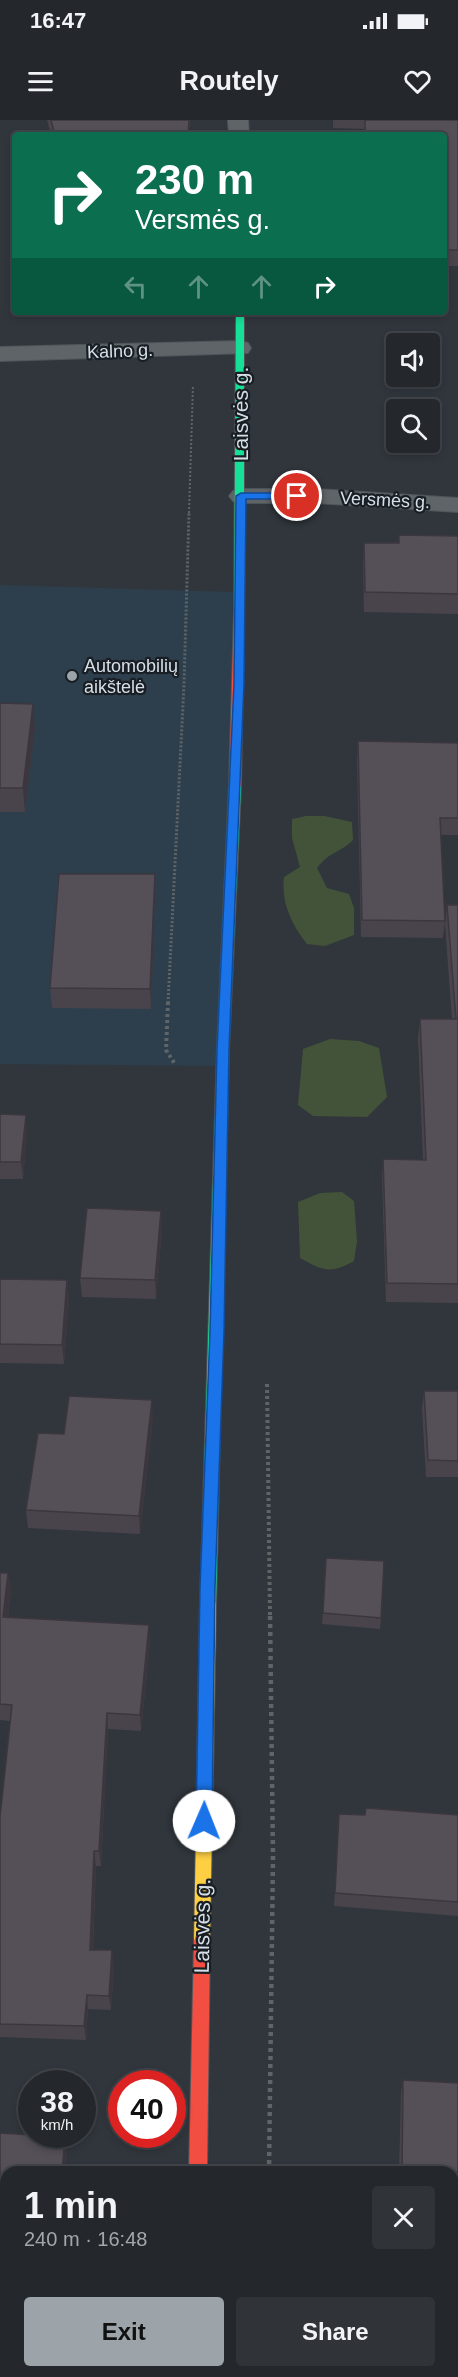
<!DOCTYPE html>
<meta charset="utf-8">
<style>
:root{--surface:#24282d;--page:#303439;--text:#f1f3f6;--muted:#a3a6aa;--line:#414449;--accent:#9ca4aa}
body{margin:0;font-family:Helvetica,sans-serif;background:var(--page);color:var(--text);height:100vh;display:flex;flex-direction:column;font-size:22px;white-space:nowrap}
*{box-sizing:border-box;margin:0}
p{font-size:20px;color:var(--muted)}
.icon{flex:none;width:33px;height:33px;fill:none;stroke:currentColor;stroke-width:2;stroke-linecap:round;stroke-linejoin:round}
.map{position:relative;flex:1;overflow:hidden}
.sheet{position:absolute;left:0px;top:2046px;width:459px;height:212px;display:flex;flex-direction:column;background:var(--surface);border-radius:18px 18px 0 0;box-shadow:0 3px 9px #0003,0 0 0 2px var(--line)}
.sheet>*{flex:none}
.hud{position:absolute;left:12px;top:12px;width:435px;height:183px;border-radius:6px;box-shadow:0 3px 9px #0003,0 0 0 2px var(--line);background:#0b6e4f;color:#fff;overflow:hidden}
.fabs{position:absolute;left:386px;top:213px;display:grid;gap:12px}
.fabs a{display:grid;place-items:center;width:54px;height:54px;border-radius:6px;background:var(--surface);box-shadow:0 3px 9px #0003,0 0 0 2px var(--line);font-size:30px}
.speed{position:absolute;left:18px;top:1950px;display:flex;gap:12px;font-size:30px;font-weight:700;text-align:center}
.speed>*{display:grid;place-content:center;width:78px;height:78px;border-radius:50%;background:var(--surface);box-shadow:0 3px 9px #0003,0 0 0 2px var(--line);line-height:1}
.speed small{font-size:15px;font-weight:400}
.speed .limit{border:9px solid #d22;background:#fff;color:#111}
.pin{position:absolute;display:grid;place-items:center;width:51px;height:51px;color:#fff;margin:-26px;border:3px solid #fff;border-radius:50%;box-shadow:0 2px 6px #0007}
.me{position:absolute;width:66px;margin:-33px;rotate:1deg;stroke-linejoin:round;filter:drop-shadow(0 0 4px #0008)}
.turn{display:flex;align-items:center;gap:21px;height:126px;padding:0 24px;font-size:27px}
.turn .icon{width:78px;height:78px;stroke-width:2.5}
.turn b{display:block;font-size:42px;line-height:51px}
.lanes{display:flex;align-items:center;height:57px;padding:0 24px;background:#0003;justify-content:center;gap:30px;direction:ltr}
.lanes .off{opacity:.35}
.round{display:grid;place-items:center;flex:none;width:63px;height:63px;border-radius:6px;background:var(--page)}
.summary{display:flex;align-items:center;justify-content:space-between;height:102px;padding:0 24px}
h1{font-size:36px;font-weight:700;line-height:45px}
.button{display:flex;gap:12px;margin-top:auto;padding:12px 24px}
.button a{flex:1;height:69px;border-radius:6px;background:var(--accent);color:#111;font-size:24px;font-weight:700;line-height:69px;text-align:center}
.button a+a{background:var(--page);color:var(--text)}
.status{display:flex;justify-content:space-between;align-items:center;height:42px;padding:0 30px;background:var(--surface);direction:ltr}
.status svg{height:16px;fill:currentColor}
header{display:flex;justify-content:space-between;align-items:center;height:78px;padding:0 24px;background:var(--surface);font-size:27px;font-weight:700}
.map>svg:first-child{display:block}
.built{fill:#2d3f4d}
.green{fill:#435339}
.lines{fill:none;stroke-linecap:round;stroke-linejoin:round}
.street-casing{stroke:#4e555a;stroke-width:2}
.fast-casing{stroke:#4e555a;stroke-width:2}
.slow-casing{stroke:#4e555a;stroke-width:2}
.jam-casing{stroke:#4e555a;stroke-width:2}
.path-far3{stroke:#5f6467;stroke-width:2;stroke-dasharray:2 2;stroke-linecap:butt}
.path-far2{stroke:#5f6467;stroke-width:3;stroke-dasharray:2 2;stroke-linecap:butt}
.path-far1{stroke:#5f6467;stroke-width:4;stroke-dasharray:3 3;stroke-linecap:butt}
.path{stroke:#5f6467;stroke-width:4.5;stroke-dasharray:4 4;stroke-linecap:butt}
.street{fill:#5f6468;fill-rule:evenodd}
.fast{fill:#16e098;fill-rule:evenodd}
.slow{fill:#ffcf43;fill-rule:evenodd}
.jam{fill:#f24e42;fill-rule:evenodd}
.wall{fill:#49444c}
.shaded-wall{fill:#3c373e}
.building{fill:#554f58;stroke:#3c373e;stroke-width:1.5}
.route{fill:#1a73e8;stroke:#114b97;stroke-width:1.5}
.poi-dot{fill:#9ca4aa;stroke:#181e23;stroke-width:2}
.labels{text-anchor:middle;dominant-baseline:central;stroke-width:4.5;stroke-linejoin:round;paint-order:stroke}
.far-street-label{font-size:18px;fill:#d6dfe6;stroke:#181e23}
.far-poi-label{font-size:18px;fill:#d6dfe6;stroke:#181e23;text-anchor:start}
.street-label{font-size:21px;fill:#d6dfe6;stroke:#181e23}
</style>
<div class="status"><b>16:47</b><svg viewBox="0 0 49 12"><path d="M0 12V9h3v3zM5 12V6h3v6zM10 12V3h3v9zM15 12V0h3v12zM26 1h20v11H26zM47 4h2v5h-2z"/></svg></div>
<header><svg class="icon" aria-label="menu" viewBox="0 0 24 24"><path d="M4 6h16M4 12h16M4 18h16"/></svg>Routely<svg class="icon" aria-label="heart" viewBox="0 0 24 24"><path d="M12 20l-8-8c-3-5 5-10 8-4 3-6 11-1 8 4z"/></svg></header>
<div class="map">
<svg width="458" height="2257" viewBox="0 0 458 2257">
<rect width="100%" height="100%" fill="#30363c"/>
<path class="built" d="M0,465L233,472L222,946L0,944Z"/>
<path class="green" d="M306,696H324L352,702L353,720C340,733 330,731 317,748L327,768L349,774L354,788V815L325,826L307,824C291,804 281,782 284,757L300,747L292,718V699Z
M330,919L359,921L379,928L387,977L367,997L313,996L298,985L303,929Z
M342,1072L354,1081L357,1121L354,1141C331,1154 323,1151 300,1138L298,1082L320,1073Z"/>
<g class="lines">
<g class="street-casing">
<path id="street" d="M228,0H248L249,15H229Z
M240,221L248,223L251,228L248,233L0,241V227Z
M241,369H316L458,378V392L316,383H241L233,381L229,376L233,371Z
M172,2252H218V2257H172Z"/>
</g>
<g class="fast-casing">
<path id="fast" d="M236,192H244V490L239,493L234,490Z
M235,662L241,666L229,929L216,1484L213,1489L208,1491L203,1489L200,1484L217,929L229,666Z"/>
</g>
<g class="slow-casing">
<path id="slow" d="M208,1477L213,1479L216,1484L210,1821L208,1827L202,1829L196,1827L194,1821L200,1484L203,1479Z"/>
</g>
<g class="jam-casing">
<path id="jam" d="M239,487L244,490L241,666L235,670L229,666L234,490Z
M202,1813L208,1815L210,1821L207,2052H189L194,1821L196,1815Z"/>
</g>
<path class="path-far3" d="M189,393L193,265"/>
<path class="path-far2" d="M168,883L184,564L189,392"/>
<path class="path-far1" d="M168,882L166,930L175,944
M267,1264L270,1495"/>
<path class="path" d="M269,2052L273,1737L270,1493
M138,2252V2257
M267,2252V2257"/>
<use href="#street" class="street"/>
<use href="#fast" class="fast"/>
<use href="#slow" class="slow"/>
<use href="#jam" class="jam"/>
</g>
<path class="wall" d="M47,0H190L189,15H51Z
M333,0H458V146H444V15H364V9L333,8Z
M399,415L458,416V494L364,492L363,442L364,423H399Z
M0,583L35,607L25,692H0Z
M358,621L458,623V715H441L445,801L443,818L361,817L357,639Z
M155,774L151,889L52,888L50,868Z
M447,785H458V1183L386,1182L382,1058L383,1039L423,1040L418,918L420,899H452L445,805Z
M0,994L27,1012L23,1059H0Z
M162,1110L156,1179L82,1177L80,1158Z
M0,1159L67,1160L69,1179L64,1244L0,1243Z
M424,1271H458V1357H426L422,1288Z
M153,1299L140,1414L28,1408L26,1390Z
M326,1438L381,1498L380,1509L322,1504Z
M0,1453H8L11,1470L8,1497L150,1522L141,1611L108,1609L101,1746H96L93,1830L114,1844L111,1890L88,1889L86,1920L0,1917V1697L10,1601L0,1600Z
M339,1694L365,1695H458V1796L334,1786Z
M403,1960L458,1963V2121H453V2052H399L401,1973Z
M0,2013L67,2030L65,2052H6V2149H0Z
M418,2252H453L458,2257H417Z"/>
<path class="shaded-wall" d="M33,584L35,607L25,692L23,668Z
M155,754V774L151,889L150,869Z
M26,995L27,1012L23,1059L21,1042Z
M161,1091L162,1110L156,1179L155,1160Z
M67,1160L69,1179L64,1244L62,1225Z
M152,1280L153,1299L140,1414L139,1396Z
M8,1453L11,1470L6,1514L3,1497Z
M149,1505L150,1522L141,1611L140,1595Z
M107,1593L108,1609L101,1746L99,1731Z
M94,1731L96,1746L92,1844L90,1830Z
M112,1830L114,1844L111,1890L109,1876Z
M87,1875L88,1889L86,1920L84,1906Z
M65,2017L67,2030L65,2052H62Z"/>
<path class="building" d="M51,0H189L188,15H55Z
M365,0H458V130H444V15H365Z
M399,415L458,416V474L365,472L364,423H399Z
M0,583L33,584L23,668H0Z
M358,621L458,623V698H440L445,801L362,800Z
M59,754H155L150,869L50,868Z
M447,785H458V1164L387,1163L383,1039L426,1040L420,899H456Z
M0,994L26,995L21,1042H0Z
M87,1088L161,1091L155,1160L80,1158Z
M0,1159L67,1160L62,1225L0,1224Z
M424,1271H458V1341L428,1340Z
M69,1276L152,1280L139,1396L26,1390L38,1313L64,1314Z
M326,1438L384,1441L381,1498L323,1493Z
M0,1453H8L3,1497L149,1505L140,1595L107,1593L99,1731H94L90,1830H112L109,1876L87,1875L84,1906L0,1904V1697L12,1585L0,1584Z
M366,1688L458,1695V1782L335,1773L339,1694L365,1695Z
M403,1960L458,1963V2109H453V2052H402Z
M0,2013L65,2017L62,2052H6V2138H0Z
M453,2244H458V2257H420V2252H453Z
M0,2247H6V2252H68V2257H0Z"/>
<path class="route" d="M241,373H297L302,376L297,379H246L244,564L229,929L224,1212L215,1467L212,1701L210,1707L204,1709L198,1707L196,1701L200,1467L210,1212L217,929L234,564L236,376Z"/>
<circle class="poi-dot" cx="72" cy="556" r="6"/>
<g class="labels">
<g class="far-street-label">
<text transform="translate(120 231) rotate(-2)">Kalno g.</text>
<text transform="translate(385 380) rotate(3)">Versmės g.</text>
</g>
<g class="far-poi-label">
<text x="84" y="546">Automobilių<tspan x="84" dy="21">aikštelė</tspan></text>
</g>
<g class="street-label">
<text transform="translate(240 294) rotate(-90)">Laisvės g.</text>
<text transform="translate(202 1806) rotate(-89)">Laisvės g.</text>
</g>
</g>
</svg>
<div class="fabs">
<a><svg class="icon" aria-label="sound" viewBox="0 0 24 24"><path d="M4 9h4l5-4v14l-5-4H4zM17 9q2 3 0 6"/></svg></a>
<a><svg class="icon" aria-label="search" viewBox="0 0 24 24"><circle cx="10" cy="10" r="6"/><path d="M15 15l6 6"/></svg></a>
</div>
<div class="speed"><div>38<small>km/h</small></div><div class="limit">40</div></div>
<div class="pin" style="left:297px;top:376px;background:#d93025"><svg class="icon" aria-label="arrive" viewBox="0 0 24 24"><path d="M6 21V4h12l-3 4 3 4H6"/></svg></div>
<svg class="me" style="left:204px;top:1701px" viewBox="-20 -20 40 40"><circle r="19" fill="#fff"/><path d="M0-13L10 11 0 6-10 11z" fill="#1a73e8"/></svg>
<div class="hud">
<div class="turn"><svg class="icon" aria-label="right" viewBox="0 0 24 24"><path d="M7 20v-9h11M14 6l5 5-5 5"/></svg><div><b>230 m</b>Versmės g.</div></div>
<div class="lanes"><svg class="icon off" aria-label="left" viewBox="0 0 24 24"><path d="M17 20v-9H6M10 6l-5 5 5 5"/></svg><svg class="icon off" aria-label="ahead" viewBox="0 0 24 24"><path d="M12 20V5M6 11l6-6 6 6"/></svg><svg class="icon off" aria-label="ahead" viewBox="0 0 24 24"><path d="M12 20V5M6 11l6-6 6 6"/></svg><svg class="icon" aria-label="right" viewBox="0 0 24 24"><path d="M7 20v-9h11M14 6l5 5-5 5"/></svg></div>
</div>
<section class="sheet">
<div class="summary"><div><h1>1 min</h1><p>240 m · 16:48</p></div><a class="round"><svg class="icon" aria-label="close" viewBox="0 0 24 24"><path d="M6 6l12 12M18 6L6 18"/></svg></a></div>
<div class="button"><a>Exit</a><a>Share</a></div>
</section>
</div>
